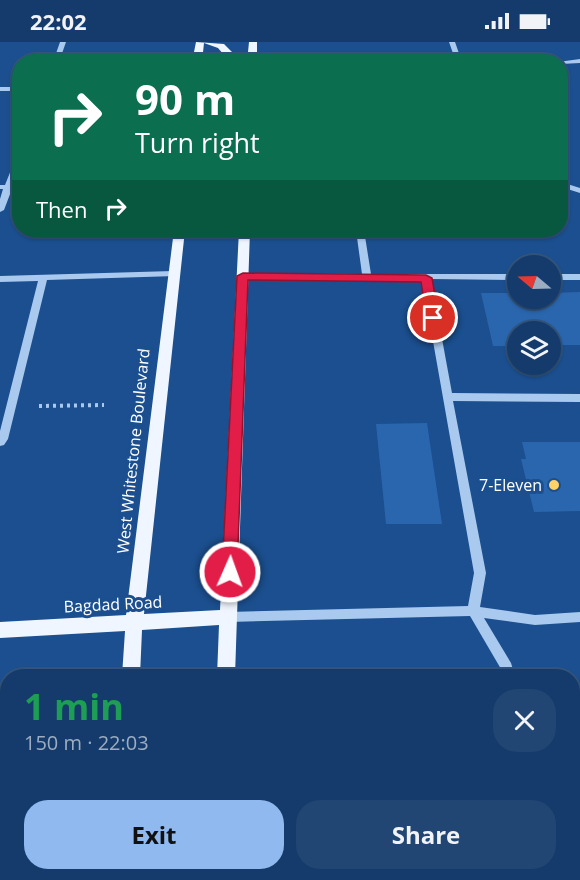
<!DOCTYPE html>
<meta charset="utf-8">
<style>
:root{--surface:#143b6b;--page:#214673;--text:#f1f3f6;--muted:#9dadc1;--line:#33557e;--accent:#90b9f0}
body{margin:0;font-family:"Open Sans",sans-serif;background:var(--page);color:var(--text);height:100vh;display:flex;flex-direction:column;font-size:22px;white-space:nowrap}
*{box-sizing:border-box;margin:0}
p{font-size:20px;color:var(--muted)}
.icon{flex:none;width:33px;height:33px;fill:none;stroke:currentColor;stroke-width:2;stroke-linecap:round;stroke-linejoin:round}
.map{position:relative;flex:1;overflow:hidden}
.panel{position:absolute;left:0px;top:627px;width:580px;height:212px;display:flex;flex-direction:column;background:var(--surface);border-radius:24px 24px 0 0;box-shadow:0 2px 4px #0004,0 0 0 2px var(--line)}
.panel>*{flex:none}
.hud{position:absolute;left:12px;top:12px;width:556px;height:183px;border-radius:24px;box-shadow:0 2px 4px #0004,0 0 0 2px var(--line);background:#0b6e4f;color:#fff;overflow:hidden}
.needle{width:39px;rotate:289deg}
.controls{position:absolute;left:507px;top:213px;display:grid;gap:12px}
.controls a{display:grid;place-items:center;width:54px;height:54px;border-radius:50%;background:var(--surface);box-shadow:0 2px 4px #0004,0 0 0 2px var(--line);font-size:30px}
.pin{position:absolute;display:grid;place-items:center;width:51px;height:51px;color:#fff;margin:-26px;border:3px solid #fff;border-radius:50%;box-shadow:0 2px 6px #0007}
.me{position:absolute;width:66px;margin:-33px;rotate:2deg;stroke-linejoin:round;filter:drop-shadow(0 0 4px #0008)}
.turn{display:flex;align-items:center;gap:21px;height:126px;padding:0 24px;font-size:27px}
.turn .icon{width:78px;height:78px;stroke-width:2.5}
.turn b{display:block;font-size:42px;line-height:51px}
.then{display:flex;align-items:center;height:57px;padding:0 24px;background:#0003;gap:12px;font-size:22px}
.round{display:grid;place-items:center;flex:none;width:63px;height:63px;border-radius:24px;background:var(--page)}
.headline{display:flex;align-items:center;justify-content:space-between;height:102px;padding:0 24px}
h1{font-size:36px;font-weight:700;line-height:45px;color:#1e9e55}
.cta{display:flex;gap:12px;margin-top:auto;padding:12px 24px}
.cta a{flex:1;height:69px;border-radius:24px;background:var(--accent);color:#111;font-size:24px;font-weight:700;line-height:69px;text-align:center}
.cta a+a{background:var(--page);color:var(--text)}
.status{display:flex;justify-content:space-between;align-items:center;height:42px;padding:0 30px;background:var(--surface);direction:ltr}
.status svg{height:16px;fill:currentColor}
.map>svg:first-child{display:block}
.building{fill:#2a66ad}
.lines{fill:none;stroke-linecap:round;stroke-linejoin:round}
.path{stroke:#a9c9ee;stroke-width:4;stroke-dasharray:3 4;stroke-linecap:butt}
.minor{fill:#a9c9ee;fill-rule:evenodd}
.major{fill:#f0f6ff;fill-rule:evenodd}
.route{fill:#e11d48;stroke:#92132f;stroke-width:1.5}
.poi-dot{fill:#ffd166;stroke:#1b4f8f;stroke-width:2}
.labels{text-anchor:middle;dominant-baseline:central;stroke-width:6;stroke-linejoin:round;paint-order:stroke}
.street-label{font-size:16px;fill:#fff;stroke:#1b4f8f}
.poi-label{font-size:16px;fill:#fff;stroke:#1b4f8f;text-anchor:end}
</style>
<div class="status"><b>22:02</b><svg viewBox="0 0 49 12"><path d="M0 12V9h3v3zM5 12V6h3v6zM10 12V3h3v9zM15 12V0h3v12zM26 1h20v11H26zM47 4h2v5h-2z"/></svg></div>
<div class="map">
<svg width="580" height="838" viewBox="0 0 580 838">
<rect width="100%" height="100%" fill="#1b4f8f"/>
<path class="building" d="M580,250V303H550V290H518V304H493L481,251H518V256H550V251Z
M427,381L442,482H386L376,382Z
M522,400H580V469L534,470L521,417H526Z"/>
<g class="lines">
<path class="path" d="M39,364L104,363"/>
<path class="minor" d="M60,0H66L59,20H53Z
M449,0H455L462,20H456Z
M580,17V21L561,22V20H558Z
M0,45H20V49H0Z
M17,113H20V126L4,168L0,170V157L3,147H0V143H5Z
M561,140L580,146V151L561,145Z
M356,188H364L371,232H518V238L431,237L452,351L580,352V360L453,359L486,531L480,565L535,573L580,570V580L535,583L484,576L511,621L515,634H503L501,627L470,574L228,580L224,579L222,575L224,571L228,570L468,564L474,531L422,237H243L239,234L243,231L362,232Z
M173,229L176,230V234L47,238L8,397L4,403L0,404V389L38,239L0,240V234Z
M550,232H580V238H550Z
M0,797L8,800V831H10L9,838H0Z
M448,831H462V838H448Z
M549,831H563L565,838H551Z"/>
<path class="major" d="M196,0L224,2L234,12V20H224V13L218,6L204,1L202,20H192Z
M249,0H257V20H247Z
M174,188H185L144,572L220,568L239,188H250L235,634H217L219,583L142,588L140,634H122L125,589L0,596V580L126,573Z
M110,831H130L131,838H109Z
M210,831H230L231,838H209Z"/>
</g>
<path class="route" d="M243,231L426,233L432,236L439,276L433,280L427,276L421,240L248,238L237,530L235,534L230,536L224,534L222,530L237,234Z"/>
<circle class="poi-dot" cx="554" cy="443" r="6"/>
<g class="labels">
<g class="street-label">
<text transform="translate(133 409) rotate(-84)">West Whitestone Boulevard</text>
<text transform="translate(113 562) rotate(-3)">Bagdad Road</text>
</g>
<g class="poi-label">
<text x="542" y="443">7-Eleven</text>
</g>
</g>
</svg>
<div class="controls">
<a><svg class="needle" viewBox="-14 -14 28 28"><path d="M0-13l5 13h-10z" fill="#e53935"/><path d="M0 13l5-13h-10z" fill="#9dadc1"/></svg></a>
<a><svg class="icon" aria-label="layers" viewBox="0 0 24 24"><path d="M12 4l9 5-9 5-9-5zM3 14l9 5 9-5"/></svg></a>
</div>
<div class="pin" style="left:433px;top:276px;background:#d93025"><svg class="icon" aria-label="arrive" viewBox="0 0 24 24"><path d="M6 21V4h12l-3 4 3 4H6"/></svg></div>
<svg class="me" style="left:230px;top:530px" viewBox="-20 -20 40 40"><circle r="17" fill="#e11d48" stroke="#fff" stroke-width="3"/><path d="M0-11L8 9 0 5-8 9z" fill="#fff"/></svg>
<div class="hud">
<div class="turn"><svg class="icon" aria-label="right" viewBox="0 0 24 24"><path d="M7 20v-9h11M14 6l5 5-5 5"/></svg><div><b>90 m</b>Turn right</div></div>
<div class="then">Then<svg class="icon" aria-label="right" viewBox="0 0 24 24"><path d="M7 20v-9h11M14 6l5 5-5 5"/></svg></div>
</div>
<section class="panel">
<div class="headline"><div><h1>1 min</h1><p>150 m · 22:03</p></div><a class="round"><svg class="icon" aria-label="close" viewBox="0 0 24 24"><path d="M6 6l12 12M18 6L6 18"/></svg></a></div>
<div class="cta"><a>Exit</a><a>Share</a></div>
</section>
</div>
